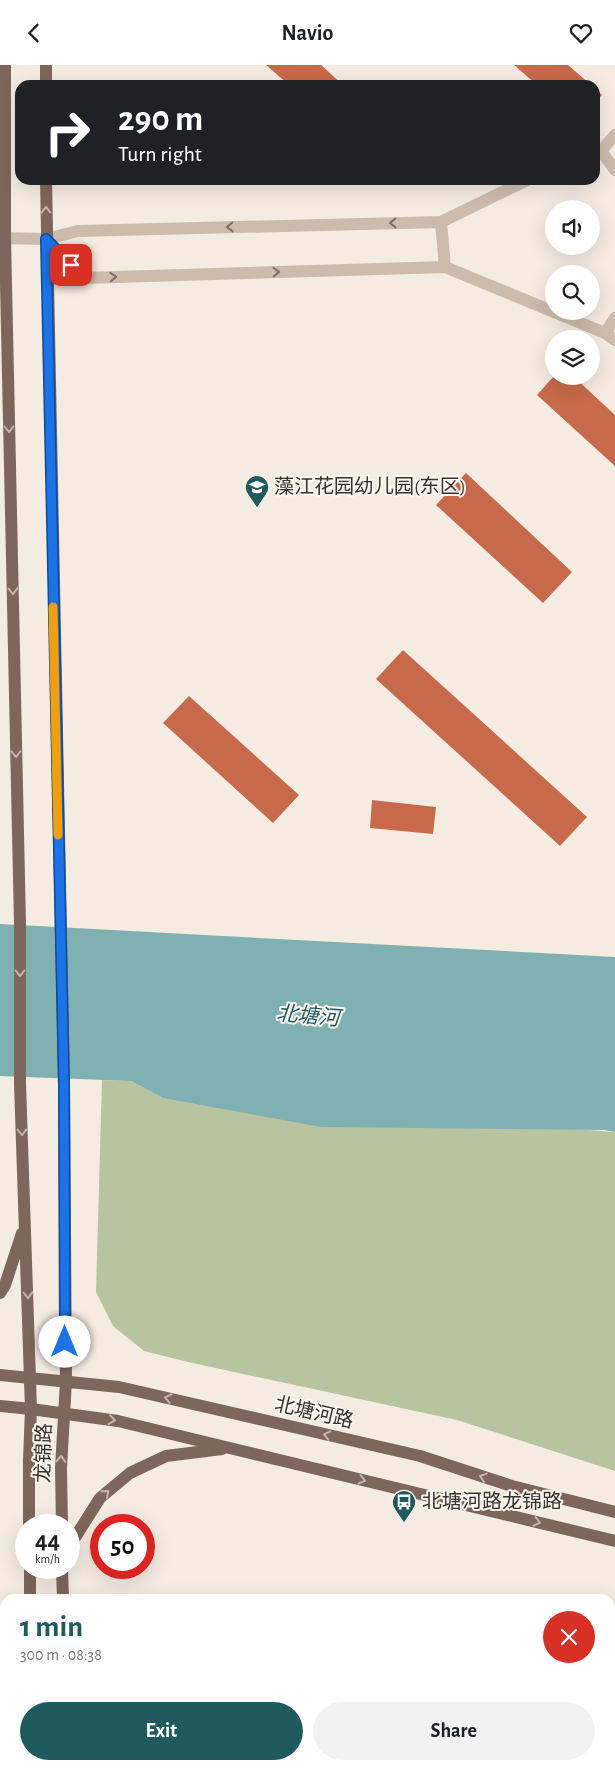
<!DOCTYPE html>
<meta charset="utf-8">
<style>
:root{--surface:#fff;--page:#f2f2f2;--text:#202124;--muted:#757577;--accent:#1f5a5e}
body{margin:0;font-family:"Alegreya Sans","Noto Sans SC",sans-serif;background:var(--page);color:var(--text);height:100vh;display:flex;flex-direction:column;font-size:19px;white-space:nowrap}
*{box-sizing:border-box;margin:0}
p{font-size:16px;color:var(--muted)}
.icon{flex:none;width:28px;height:28px;fill:none;stroke:currentColor;stroke-width:2;stroke-linecap:round;stroke-linejoin:round}
.map{position:relative;flex:1;overflow:hidden}
.sheet{position:absolute;left:0px;top:1529px;width:615px;height:176px;display:flex;flex-direction:column;background:var(--surface);border-radius:15px 15px 0 0;box-shadow:0 5px 20px #0002}
.sheet>*{flex:none}
.banner{position:absolute;left:15px;top:15px;width:585px;height:105px;border-radius:15px;box-shadow:0 5px 20px #0002;background:#202124;color:#fff;overflow:hidden}
.fabs{position:absolute;left:545px;top:135px;display:grid;gap:10px}
.fabs a{display:grid;place-items:center;width:55px;height:55px;border-radius:50%;background:var(--surface);box-shadow:0 5px 20px #0002;font-size:25px}
.speed{position:absolute;left:15px;top:1449px;display:flex;gap:10px;font-size:25px;font-weight:700;text-align:center}
.speed>*{display:grid;place-content:center;width:65px;height:65px;border-radius:50%;background:var(--surface);box-shadow:0 5px 20px #0002;line-height:1}
.speed small{font-size:12px;font-weight:400}
.speed .limit{border:8px solid #d22;background:#fff;color:#111}
.pin{position:absolute;display:grid;place-items:center;width:42px;height:42px;color:#fff;margin:-21px;border-radius:10px;box-shadow:0 2px 8px #0006}
.me{position:absolute;width:55px;margin:-28px;rotate:0deg;stroke-linejoin:round;filter:drop-shadow(0 0 4px #0008)}
.turn{display:flex;align-items:center;gap:18px;height:105px;padding:0 20px;font-size:22px}
.turn .icon{width:65px;height:65px;stroke-width:2.5}
.turn b{display:block;font-size:35px;line-height:42px}
.round{display:grid;place-items:center;flex:none;width:52px;height:52px;border-radius:26px;background:var(--page)}
.overview{display:flex;align-items:center;justify-content:space-between;height:85px;padding:0 20px}
h1{font-size:30px;font-weight:700;line-height:38px;color:var(--accent)}
.button{display:flex;gap:10px;margin-top:auto;padding:10px 20px}
.button a{flex:1;height:58px;border-radius:30px;background:var(--accent);color:#fff;font-size:20px;font-weight:700;line-height:58px;text-align:center}
.button a+a{background:var(--page);color:var(--text)}
header{display:flex;justify-content:space-between;align-items:center;height:65px;padding:0 20px;background:var(--surface);font-size:22px;font-weight:700}
.map>svg:first-child{display:block}
.green{fill:#b8c4a0}
.water{fill:#7fb0b2}
.building{fill:#c8694b}
.lines{fill:none;stroke-linecap:round;stroke-linejoin:round}
.minor{stroke:#cdbbac;stroke-width:12}
.major{stroke:#7d675c;stroke-width:12}
.oneway{stroke:#c2b5ac}
.oneway2{stroke:#7d6f65}
.route-casing{stroke:#114b97;stroke-width:12}
.route{stroke:#1a73e8;stroke-width:9}
.slow{stroke:#f59e0b;stroke-width:9}
.labels{text-anchor:middle;dominant-baseline:central;stroke-width:4;stroke-linejoin:round;paint-order:stroke}
.poi-label{font-size:20px;fill:#3b302b;stroke:#fbf5ee;text-anchor:start}
.street-label{font-size:20px;fill:#3b302b;stroke:#fbf5ee}
.water-label{font-size:21px;font-style:italic;fill:#1f5a5e;stroke:#fbf5ee}
</style>
<header><svg class="icon" aria-label="back" viewBox="0 0 24 24"><path d="M15 5l-7 7 7 7"/></svg>Navio<svg class="icon" aria-label="heart" viewBox="0 0 24 24"><path d="M12 20l-8-8c-3-5 5-10 8-4 3-6 11-1 8 4z"/></svg></header>
<div class="map">
<svg width="615" height="1704" viewBox="0 0 615 1704">
<rect width="100%" height="100%" fill="#f4ebe1"/>
<path class="green" d="M102,1015L131,1016L163,1033L615,1067V1406L457,1355L188,1297L144,1286L113,1261L96,1227Z"/>
<path class="water" d="M0,859L615,892V1067L605,1065L321,1062L163,1033L131,1016L0,1011Z"/>
<path class="building" d="M266,0H321L343,20H289Z
M514,0H568L591,20H537Z
M595,24L602,30L595,37Z
M554,311H573L615,350V401L537,330Z
M466,408L572,507L543,538L436,440Z
M403,585L587,752L560,781L376,614Z
M189,631L299,730L273,758L163,658Z
M372,735L436,742L433,769L370,763Z"/>
<g class="lines">
<path class="minor" d="M601,86L615,105
M595,87L601,86L615,70
M441,157L445,202
M0,173L46,174L78,166L441,157L527,115
M46,174L83,213L445,202L605,268L615,275
M605,268L615,253"/>
<path class="major" d="M5,0V173L20,859V1019L31,1344L29,1395V1460
M46,0V20
M46,115L64,1019L66,1316L61,1403L62,1460
M0,1228L5,1220L22,1168
M0,1310L119,1322L420,1391L512,1421L615,1447
M0,1341L31,1344L118,1356L615,1476
M69,1482L100,1433L130,1408L166,1391L222,1384
M30,1502V1534
M62,1502L63,1534
M31,1700V1704
M65,1700V1704"/>
</g>
<defs><path id="oneway-chevron" d="M-2-3.5L2.5 0L-2 3.5" fill="none" stroke-width="1.6" stroke-linecap="round" stroke-linejoin="round" transform="scale(1.25)"/></defs>
<g class="oneway">
<use href="#oneway-chevron" transform="translate(46 145) rotate(-90)"/>
<use href="#oneway-chevron" transform="translate(9 364) rotate(89)"/>
<use href="#oneway-chevron" transform="translate(13 526) rotate(89)"/>
<use href="#oneway-chevron" transform="translate(16 689) rotate(89)"/>
<use href="#oneway-chevron" transform="translate(20 908) rotate(90)"/>
<use href="#oneway-chevron" transform="translate(22 1067) rotate(88)"/>
<use href="#oneway-chevron" transform="translate(28 1230) rotate(88)"/>
<use href="#oneway-chevron" transform="translate(168 1333) rotate(-167)"/>
<use href="#oneway-chevron" transform="translate(112 1355) rotate(9)"/>
<use href="#oneway-chevron" transform="translate(327 1370) rotate(-167)"/>
<use href="#oneway-chevron" transform="translate(61 1394) rotate(-87)"/>
<use href="#oneway-chevron" transform="translate(483 1412) rotate(-162)"/>
<use href="#oneway-chevron" transform="translate(362 1415) rotate(14)"/>
<use href="#oneway-chevron" transform="translate(106 1428) rotate(-41)"/>
<use href="#oneway-chevron" transform="translate(537 1457) rotate(14)"/>
</g>
<g class="oneway2">
<use href="#oneway-chevron" transform="translate(393 158) rotate(179)"/>
<use href="#oneway-chevron" transform="translate(230 162) rotate(179)"/>
<use href="#oneway-chevron" transform="translate(276 207) rotate(-2)"/>
<use href="#oneway-chevron" transform="translate(113 212) rotate(-2)"/>
</g>
<g class="lines">
<g class="route-casing">
<path id="route" d="M65,1277L64,1019L46,174L71,200"/>
</g>
<use href="#route" class="route"/>
<path class="slow" d="M53,542L58,770"/>
</g>
<defs>
<g id="school-pin" transform="scale(1.25)"><path d="M0 17L-7.5 6A9.5 9.5 0 1 1 7.5 6Z" fill="#1f5a5e" stroke="#fbf5ee"/><path d="M0-5L7-2L0 1L-7-2ZM-4 1L0 2.5L4 1V4Q0 6-4 4Z" fill="#fff"/></g>
<g id="bus-pin" transform="scale(1.25)"><path d="M0 17L-7.5 6A9.5 9.5 0 1 1 7.5 6Z" fill="#1f5a5e" stroke="#fbf5ee"/><path d="M-5-6H5V4H4V6H2V4H-2V6H-4V4H-5ZM-3.5-4V0h7V-4ZM-3.5 1.2v1.5H-2V1.2ZM2 1.2v1.5H3.5V1.2Z" fill="#fff"/></g>
</defs>
<g fill-rule="evenodd">
<use href="#school-pin" x="257" y="422"/>
<use href="#bus-pin" x="404" y="1437"/>
</g>
<g class="labels">
<g class="poi-label">
<text x="274" y="422">藻江花园幼儿园(东区)</text>
<text x="422" y="1437">北塘河路龙锦路</text>
</g>
<g class="street-label">
<text transform="translate(314 1348) rotate(13)">北塘河路</text>
<text transform="translate(44 1388) rotate(-88)">龙锦路</text>
</g>
<g class="water-label">
<text transform="translate(308 951) rotate(5)">北塘河</text>
</g>
</g>
</svg>
<div class="fabs">
<a><svg class="icon" aria-label="sound" viewBox="0 0 24 24"><path d="M4 9h4l5-4v14l-5-4H4zM17 9q2 3 0 6"/></svg></a>
<a><svg class="icon" aria-label="search" viewBox="0 0 24 24"><circle cx="10" cy="10" r="6"/><path d="M15 15l6 6"/></svg></a>
<a><svg class="icon" aria-label="layers" viewBox="0 0 24 24"><path d="M12 4l9 5-9 5-9-5zM3 14l9 5 9-5"/></svg></a>
</div>
<div class="speed"><div>44<small>km/h</small></div><div class="limit">50</div></div>
<div class="pin" style="left:71px;top:200px;background:#d93025"><svg class="icon" aria-label="arrive" viewBox="0 0 24 24"><path d="M6 21V4h12l-3 4 3 4H6"/></svg></div>
<svg class="me" style="left:65px;top:1277px" viewBox="-20 -20 40 40"><circle r="19" fill="#fff"/><path d="M0-13L10 11 0 6-10 11z" fill="#1a73e8"/></svg>
<div class="banner">
<div class="turn"><svg class="icon" aria-label="right" viewBox="0 0 24 24"><path d="M7 20v-9h11M14 6l5 5-5 5"/></svg><div><b>290 m</b>Turn right</div></div>
</div>
<section class="sheet">
<div class="overview"><div><h1>1 min</h1><p>300 m · 08:38</p></div><a class="round" style="background:#d93025;color:#fff"><svg class="icon" aria-label="close" viewBox="0 0 24 24"><path d="M6 6l12 12M18 6L6 18"/></svg></a></div>
<div class="button"><a>Exit</a><a>Share</a></div>
</section>
</div>
